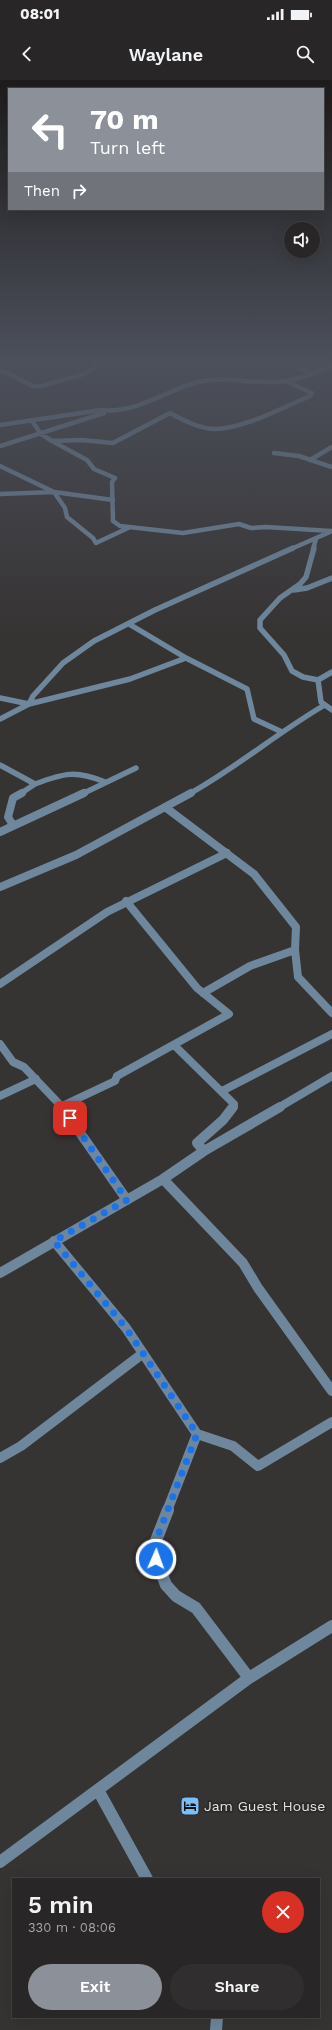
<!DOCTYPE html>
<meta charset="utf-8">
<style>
:root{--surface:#282626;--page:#302e2e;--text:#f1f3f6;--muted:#a5a5a7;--line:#444343;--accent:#8c9099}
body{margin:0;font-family:"Work Sans",sans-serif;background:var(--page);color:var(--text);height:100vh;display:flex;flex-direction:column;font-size:15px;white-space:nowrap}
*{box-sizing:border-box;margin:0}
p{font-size:13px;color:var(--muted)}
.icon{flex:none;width:22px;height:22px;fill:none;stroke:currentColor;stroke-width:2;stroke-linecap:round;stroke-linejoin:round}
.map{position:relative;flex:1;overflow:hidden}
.details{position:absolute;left:12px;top:1798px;width:308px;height:140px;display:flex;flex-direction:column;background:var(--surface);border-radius:0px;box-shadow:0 4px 16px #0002,0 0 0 1px var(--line)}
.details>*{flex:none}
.hud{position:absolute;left:8px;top:8px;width:316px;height:122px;border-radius:0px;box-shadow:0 4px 16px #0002,0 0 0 1px var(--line);background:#8c9099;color:#fff;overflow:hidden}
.tools{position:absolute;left:284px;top:142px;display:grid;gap:8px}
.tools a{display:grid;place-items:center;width:36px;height:36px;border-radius:50%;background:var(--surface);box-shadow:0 4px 16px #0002,0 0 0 1px var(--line);font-size:20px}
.pin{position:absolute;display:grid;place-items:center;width:34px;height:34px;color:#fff;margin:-17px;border-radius:8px;box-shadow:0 2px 6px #0006}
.me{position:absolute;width:44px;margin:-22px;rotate:2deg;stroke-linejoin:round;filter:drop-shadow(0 0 3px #0008)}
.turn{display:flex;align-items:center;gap:14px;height:84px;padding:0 16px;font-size:18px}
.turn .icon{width:52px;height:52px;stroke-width:2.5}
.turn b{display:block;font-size:28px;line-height:34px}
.then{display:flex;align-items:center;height:38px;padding:0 16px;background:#0003;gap:8px;font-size:15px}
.round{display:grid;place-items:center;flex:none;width:42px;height:42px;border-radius:21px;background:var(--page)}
.overview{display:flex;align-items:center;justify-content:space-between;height:68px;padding:0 16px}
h1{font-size:24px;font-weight:600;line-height:30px}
.button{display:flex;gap:8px;margin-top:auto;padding:8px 16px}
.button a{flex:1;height:46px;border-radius:24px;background:var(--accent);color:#fff;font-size:16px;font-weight:600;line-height:46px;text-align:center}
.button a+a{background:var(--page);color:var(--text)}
.status{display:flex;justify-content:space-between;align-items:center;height:28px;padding:0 20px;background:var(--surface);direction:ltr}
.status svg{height:11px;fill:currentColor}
header{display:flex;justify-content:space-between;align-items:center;height:52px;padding:0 16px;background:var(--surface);font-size:18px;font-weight:600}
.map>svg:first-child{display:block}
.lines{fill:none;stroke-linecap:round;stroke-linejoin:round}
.street-far4{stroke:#6e879d;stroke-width:4.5}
.street-far3{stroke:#6e879d;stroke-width:5.5}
.street-far2{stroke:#6e879d;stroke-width:8}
.street-far1{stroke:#6e879d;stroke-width:10}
.street{stroke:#6e879d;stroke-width:12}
.route{stroke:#1a73e8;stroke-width:7;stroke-dasharray:0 12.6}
.labels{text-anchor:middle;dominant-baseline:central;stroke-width:3.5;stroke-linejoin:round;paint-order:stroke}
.near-poi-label{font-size:14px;fill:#e4e2e3;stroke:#2c2929;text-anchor:start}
</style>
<div class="status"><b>08:01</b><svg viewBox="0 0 49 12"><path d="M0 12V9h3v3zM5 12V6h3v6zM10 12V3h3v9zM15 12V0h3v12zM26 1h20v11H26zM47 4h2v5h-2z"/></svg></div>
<header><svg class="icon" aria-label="back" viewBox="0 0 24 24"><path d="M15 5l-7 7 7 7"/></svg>Waylane<svg class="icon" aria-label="search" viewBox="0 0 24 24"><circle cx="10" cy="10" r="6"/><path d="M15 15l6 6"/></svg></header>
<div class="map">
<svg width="332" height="1950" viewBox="0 0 332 1950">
<rect width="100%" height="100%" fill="#363333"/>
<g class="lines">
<path class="street-far4" d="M277,279L309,292
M0,292H5L33,306H41L84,294L104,282L115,279
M32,341L41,354L52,361L82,360L113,363L170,333C183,340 198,348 213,349C241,350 284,327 310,316L312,313L286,301
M0,345L101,330C134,334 164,312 194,303C225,294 255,306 285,301C301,299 317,291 332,286
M52,361L87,380L94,389L115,398L112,402L113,441L120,446L183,453L239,444L251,448L266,447L331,451
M0,366L104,333
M274,373L299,376L332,387
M310,380L332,367
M0,386L54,412L65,428L67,437L93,458L96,463L128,448
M0,414L54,412L113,420
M291,469L332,451
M313,469L316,459"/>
<path class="street-far3" d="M314,468L306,497L300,504L280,518L260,540V548L284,575L292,591L303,597L318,600
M294,510L307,508L332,498
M129,544L186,578L247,609L254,639L282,652
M332,592L318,600L321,622L332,630
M0,618L29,624L130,599L186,578
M0,639L29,624L33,616L63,583L94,561L155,530L293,468
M0,685L35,704L20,714
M35,704C64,693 76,690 105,702
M82,714L136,688
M189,714C236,688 277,653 323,626"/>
<path class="street-far2" d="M165,727L254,794L296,847L295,870L298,897L332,933
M13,745L8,737L13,718L22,713
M0,752L84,713
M0,807L76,775L191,713
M0,904L107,832L227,773
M203,913L250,886L295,870
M0,964L13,982L24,987L63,1028
M174,965L234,1024L232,1028
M222,1011L332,954
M0,1016L36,999
M62,1026L115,1001L117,996L229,934L197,908L126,821
M278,1028L332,996"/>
<path class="street-far1" d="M62,1027L127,1120
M204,1071L197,1063L223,1040L233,1027
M163,1099L243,1183L258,1208L332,1311
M54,1161L126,1248L197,1354L167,1431
M0,1193L163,1099L204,1071L280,1027
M197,1354L233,1366L258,1386L332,1342
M0,1378L21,1366L142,1274"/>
<path class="street" d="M168,1430L155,1463L156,1479L166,1505L176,1516L196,1528L249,1598
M98,1710L147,1799
M0,1782L249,1598L332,1546
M216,1950L217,1937"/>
</g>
<linearGradient id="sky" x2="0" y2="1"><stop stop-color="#1e1c1c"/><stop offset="0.51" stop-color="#4c505b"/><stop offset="1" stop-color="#4c505b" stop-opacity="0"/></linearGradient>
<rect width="332" height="552" fill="url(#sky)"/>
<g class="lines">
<path class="route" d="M70,1038L127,1120L54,1161L126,1248L197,1354L155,1463L156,1479"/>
</g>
<defs>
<g id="hotel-square" transform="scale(1)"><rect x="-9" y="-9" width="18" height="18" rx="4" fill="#7abef8" stroke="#2c2929"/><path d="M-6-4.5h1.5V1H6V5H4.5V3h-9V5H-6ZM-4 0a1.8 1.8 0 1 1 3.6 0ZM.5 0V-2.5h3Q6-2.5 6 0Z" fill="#111"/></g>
</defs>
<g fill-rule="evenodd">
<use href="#hotel-square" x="190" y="1726"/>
</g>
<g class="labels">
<g class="near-poi-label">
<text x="204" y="1726">Jam Guest House</text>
</g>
</g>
</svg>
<div class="tools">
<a><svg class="icon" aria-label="sound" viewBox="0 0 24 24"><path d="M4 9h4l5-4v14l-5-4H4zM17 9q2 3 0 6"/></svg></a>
</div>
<div class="pin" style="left:70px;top:1038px;background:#d93025"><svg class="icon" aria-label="arrive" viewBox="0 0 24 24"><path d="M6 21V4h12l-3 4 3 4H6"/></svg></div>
<svg class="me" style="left:156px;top:1479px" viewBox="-20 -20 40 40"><circle r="17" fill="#1a73e8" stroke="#fff" stroke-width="3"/><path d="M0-11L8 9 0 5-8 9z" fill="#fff"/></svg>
<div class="hud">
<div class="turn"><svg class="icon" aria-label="left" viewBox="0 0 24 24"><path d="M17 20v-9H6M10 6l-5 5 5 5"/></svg><div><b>70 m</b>Turn left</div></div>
<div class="then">Then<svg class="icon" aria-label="right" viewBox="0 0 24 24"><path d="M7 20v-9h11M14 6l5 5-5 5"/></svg></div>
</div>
<section class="details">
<div class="overview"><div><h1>5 min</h1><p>330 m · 08:06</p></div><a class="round" style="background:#d93025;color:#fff"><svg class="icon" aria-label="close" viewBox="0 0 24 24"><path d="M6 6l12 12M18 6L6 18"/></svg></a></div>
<div class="button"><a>Exit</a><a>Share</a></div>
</section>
</div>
